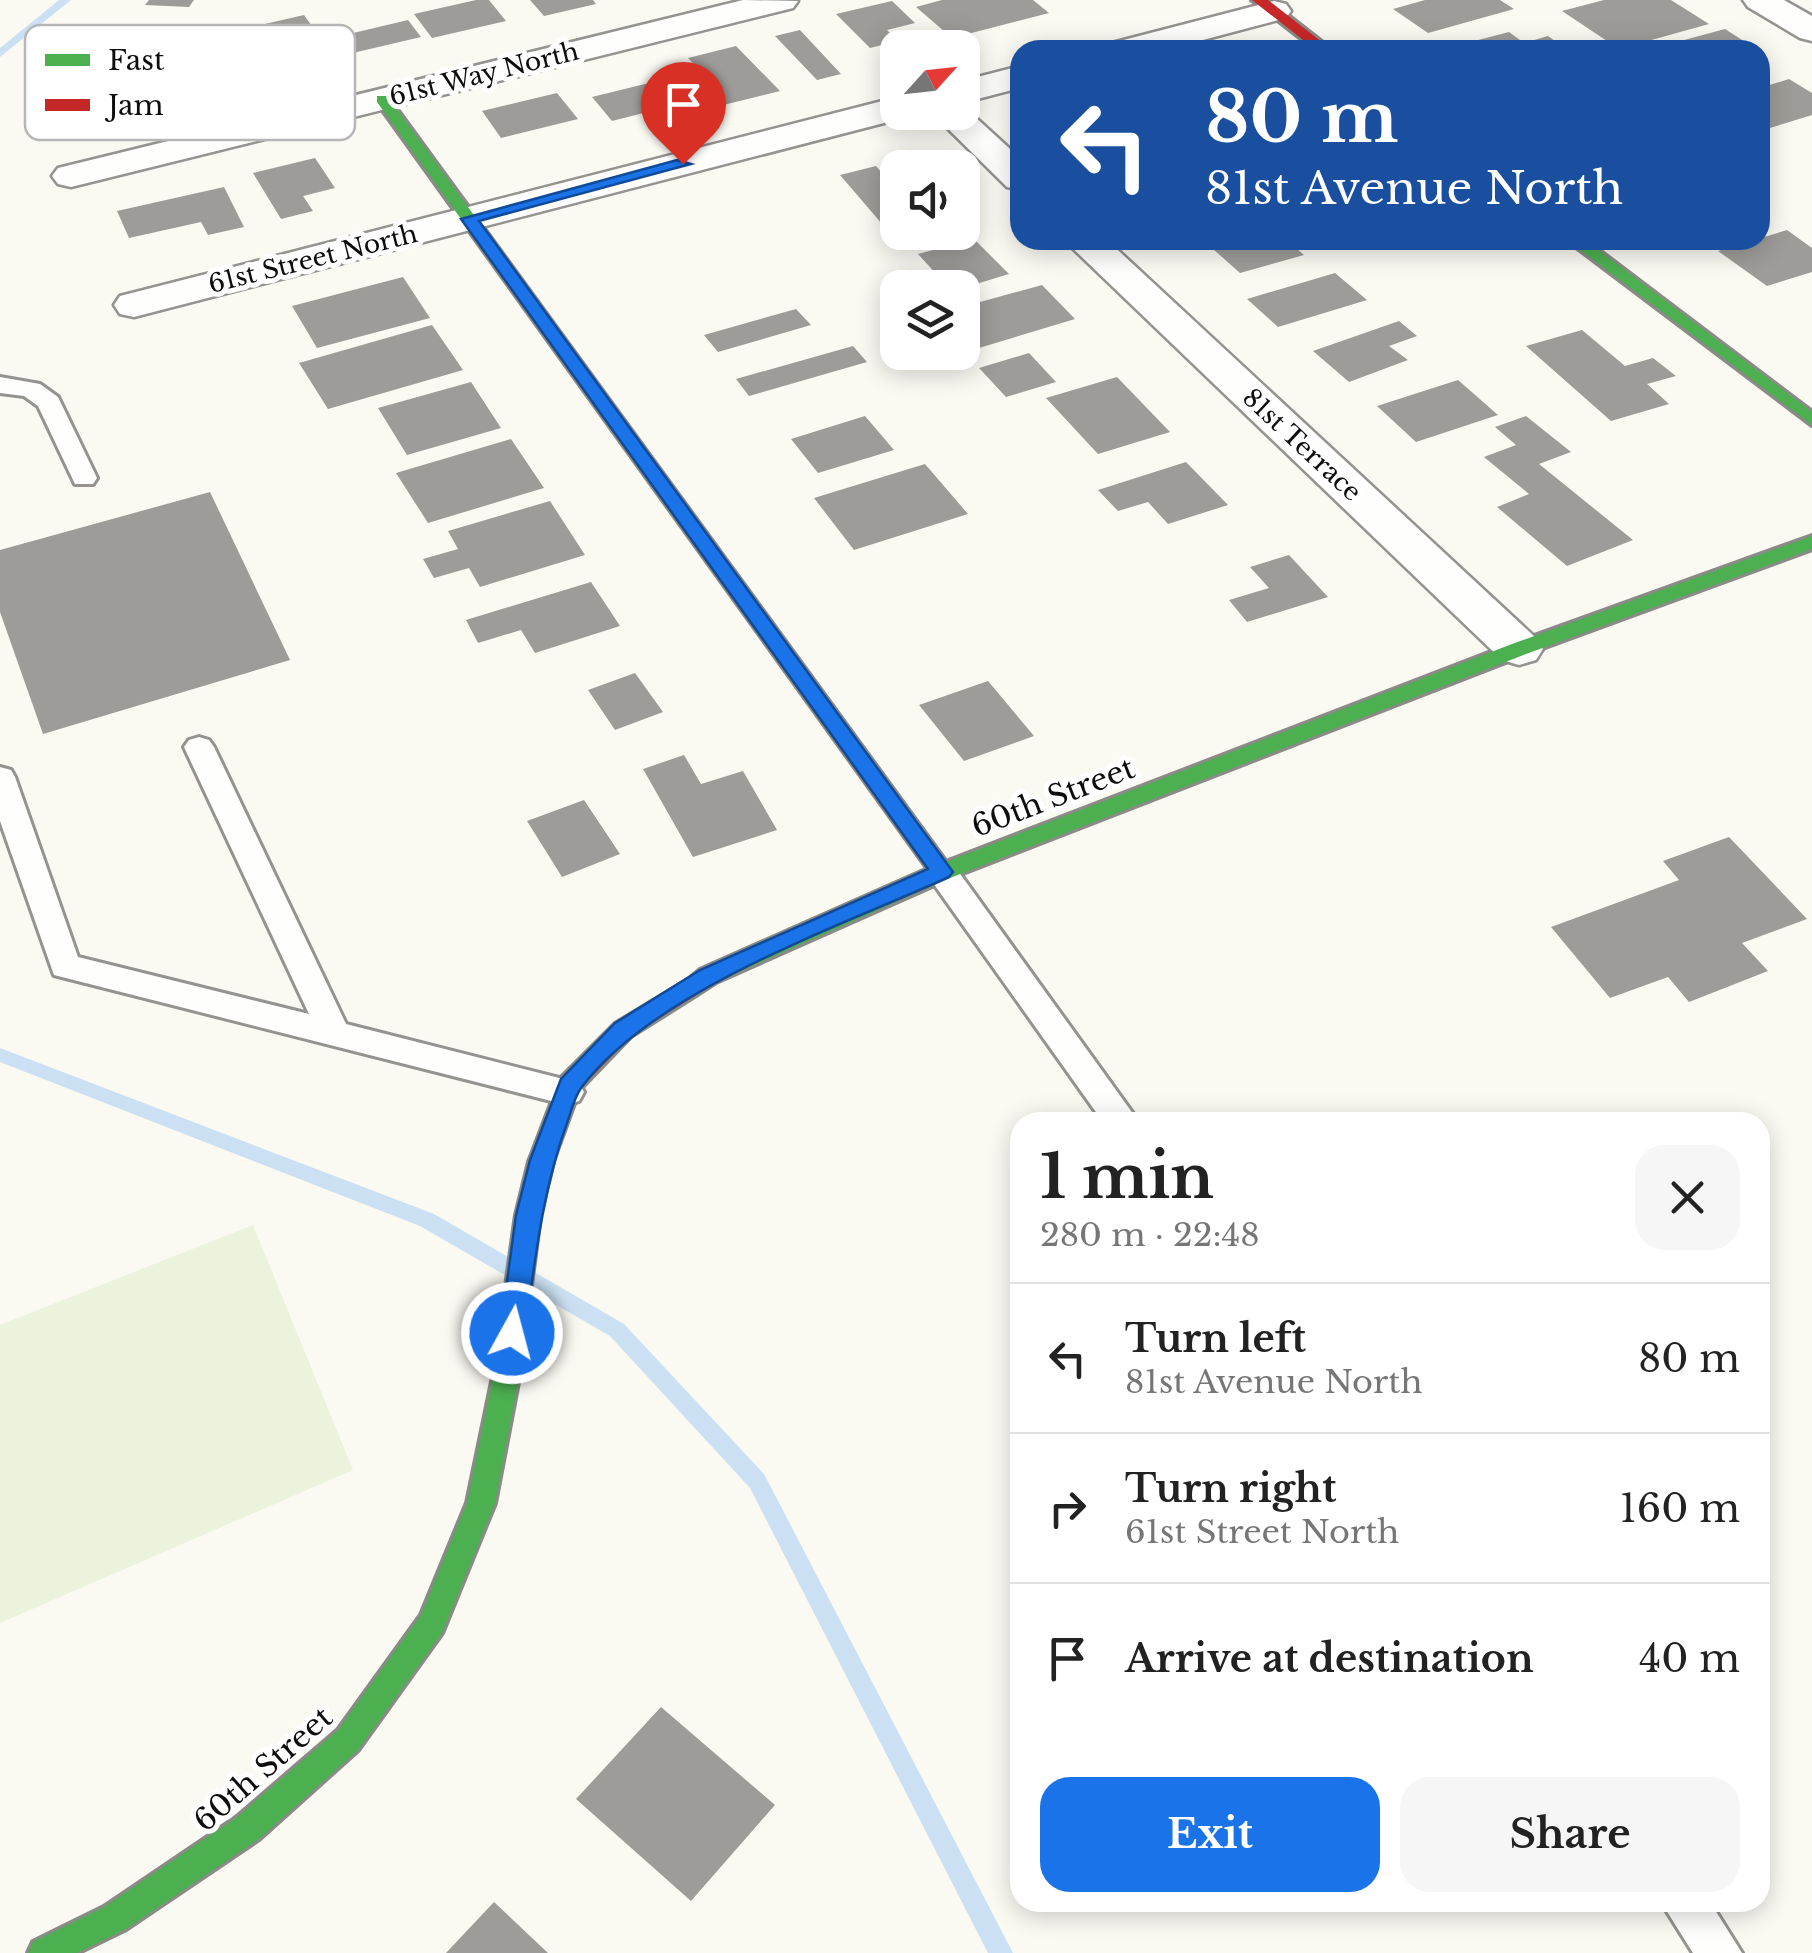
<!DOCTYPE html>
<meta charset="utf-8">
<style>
:root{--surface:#fff;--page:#f6f6f6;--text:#222;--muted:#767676;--line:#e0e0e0;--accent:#1a73e8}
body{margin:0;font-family:"Libre Baskerville",serif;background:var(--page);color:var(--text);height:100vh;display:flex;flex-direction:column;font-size:38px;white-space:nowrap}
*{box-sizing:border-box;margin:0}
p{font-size:32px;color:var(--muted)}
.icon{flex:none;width:55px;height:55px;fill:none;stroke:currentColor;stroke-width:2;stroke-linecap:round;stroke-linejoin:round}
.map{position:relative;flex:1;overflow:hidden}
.side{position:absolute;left:1010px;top:1112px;width:760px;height:800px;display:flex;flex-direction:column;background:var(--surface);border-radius:30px;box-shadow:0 5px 25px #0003}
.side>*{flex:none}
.hud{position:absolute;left:1010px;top:40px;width:760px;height:210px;border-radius:30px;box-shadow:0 5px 25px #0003;background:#1a4fa0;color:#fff;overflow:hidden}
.needle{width:65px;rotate:63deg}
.fabs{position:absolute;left:880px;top:30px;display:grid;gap:20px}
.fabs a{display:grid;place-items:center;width:100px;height:100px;border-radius:20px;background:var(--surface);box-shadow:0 5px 25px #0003;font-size:50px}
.pin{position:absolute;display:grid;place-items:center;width:85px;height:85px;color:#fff;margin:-102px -42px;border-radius:50% 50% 50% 0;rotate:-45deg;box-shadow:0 0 10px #0007}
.pin .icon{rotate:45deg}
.me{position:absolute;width:110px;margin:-55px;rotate:7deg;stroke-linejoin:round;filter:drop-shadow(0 0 8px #0008)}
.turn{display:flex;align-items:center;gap:35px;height:210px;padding:0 30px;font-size:45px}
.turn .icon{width:130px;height:130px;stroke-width:2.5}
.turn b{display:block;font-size:70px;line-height:85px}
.round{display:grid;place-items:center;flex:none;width:105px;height:105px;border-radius:30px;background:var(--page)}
.overview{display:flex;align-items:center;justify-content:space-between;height:170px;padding:0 30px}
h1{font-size:60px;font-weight:700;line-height:75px}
.cta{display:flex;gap:20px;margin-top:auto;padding:20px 30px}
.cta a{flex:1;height:115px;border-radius:30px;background:var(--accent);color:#fff;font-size:40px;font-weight:700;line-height:115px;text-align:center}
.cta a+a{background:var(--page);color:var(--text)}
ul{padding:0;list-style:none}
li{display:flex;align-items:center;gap:30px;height:150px;padding:0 30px;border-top:2px solid var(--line)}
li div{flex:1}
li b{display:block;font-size:38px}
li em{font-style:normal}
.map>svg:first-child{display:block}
.pitch{fill:#ebf3dd}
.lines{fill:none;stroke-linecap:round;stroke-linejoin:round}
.stream{fill:#cbe0f2;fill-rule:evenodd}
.building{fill:#9d9c98}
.lane-casing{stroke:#949390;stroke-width:6}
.street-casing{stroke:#949390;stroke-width:5}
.fast-casing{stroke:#8a8a87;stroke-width:6}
.jam-casing{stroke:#8a8a87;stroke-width:6}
.lane{fill:#fefefd;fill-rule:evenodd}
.street{fill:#fefefd;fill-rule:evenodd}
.fast{fill:#4caf50;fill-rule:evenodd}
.jam{fill:#c62828;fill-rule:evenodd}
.route{fill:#1a73e8;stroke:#114b97;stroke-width:2.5}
.labels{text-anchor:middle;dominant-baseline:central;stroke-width:10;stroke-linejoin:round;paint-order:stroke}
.far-street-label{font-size:25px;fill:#0d0d0d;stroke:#fff}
.street-label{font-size:30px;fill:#0d0d0d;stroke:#fff}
.key{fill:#fff;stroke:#b6b6b6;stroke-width:2.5}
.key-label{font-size:28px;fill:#0d0d0d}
</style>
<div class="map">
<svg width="1812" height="1953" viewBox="0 0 1812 1953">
<rect width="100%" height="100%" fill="#faf9f2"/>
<path class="pitch" d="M253,1225L353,1470L0,1623V1325Z"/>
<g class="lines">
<path class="stream" d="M59,0H71L0,57V48Z
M0,1048L434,1214L624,1324L764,1474L1013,1953H988L750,1488L610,1336L420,1226L0,1062Z"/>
</g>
<path class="building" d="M149,0H194L189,7L145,5Z
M476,0H489L506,21L432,38L414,14Z
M530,0H593L596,4L544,16Z
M942,0H1033L1049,13L952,38L916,7Z
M1425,0H1500L1514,9L1428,33L1393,9Z
M1604,0H1671L1709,24L1619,49L1562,11Z
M892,1L915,23L887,30L898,41L870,48L836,14Z
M304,15L317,33L269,44L256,26Z
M408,20L421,37L340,56L328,39Z
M1725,29L1753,47L1651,50V49Z
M800,30L841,74L817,80L775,36Z
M1509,32L1524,43L1548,36L1568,50H1466L1459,45Z
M736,46L780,91L707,109L675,75L699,69L688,58Z
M1789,79L1812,93V115L1770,128L1760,122V88Z
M653,82L675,105L612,121L592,97Z
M557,93L578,119L501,138L482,111Z
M315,158L335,188L303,196L313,211L281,219L253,173Z
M876,166L898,191V229L888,231L840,175Z
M224,187L244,227L208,235L201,222L129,238L117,211Z
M1787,230L1812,248V272L1767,286L1718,251Z
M974,239L1009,274L963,288H949L918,254Z
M1207,240H1287L1304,255L1240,273L1204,241Z
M1335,273L1367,300L1278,327L1247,299Z
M403,277L430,318L317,348L292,306Z
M1042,285L1075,319L979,348L962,330V307Z
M796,309L811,325L718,352L704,335Z
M1399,321L1417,336L1389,346L1408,360L1349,382L1313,351Z
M432,325L463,370L328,409L299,363Z
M1582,330L1625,366L1653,358L1676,376L1647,384L1669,404L1611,421L1526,346Z
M853,346L867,362L749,396L736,379Z
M1029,353L1056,382L1006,397L979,368Z
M1117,377L1170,432L1098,454L1046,398Z
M1458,380L1498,415L1416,442L1377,406Z
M471,382L501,428L407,455L378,408Z
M865,416L894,450L818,473L791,439Z
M1526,416L1571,452L1539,464L1633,540L1567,566L1497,507L1529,494L1484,457L1516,445L1495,427Z
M511,439L544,488L428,523L396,473Z
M1186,462L1228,505L1168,524L1148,502L1118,511L1098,490Z
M925,464L968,514L854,550L814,498Z
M210,492L290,660L43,734L0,612V550Z
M550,501L585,555L480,587L469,568L434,578L423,559L458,549L448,531Z
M1289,555L1328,597L1247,622L1229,600L1269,588L1250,567Z
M591,582L620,626L535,653L521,630L478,643L466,620Z
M635,673L663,712L615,730L588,690Z
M988,681L1034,736L964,761L919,705Z
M684,755L701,784L743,771L777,830L693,857L643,769Z
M584,800L620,854L562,877L527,821Z
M1729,837L1807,919L1742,943L1768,971L1689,1002L1668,977L1610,998L1551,927L1679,880L1663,861Z
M661,1707L775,1805L691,1901L576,1799Z
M494,1902L548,1953H446Z"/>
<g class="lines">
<g class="lane-casing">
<path id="lane" d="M0,377L40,384L58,397L97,478L93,484H75L38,406L24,396L0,393Z
M199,737L209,740L214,747L346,1024L579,1083L584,1092L579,1101L567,1105L54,975L0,821V767L11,770L15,777L78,957L309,1014L184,747L189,740Z
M942,861L953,864L1139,1122H1103L931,880L926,872L931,864Z
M1661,1902H1710L1742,1953H1693Z"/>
</g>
<g class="street-casing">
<path id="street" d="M743,0L798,1L793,8L71,187L58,184L52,176L58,168Z
M1743,0H1784L1812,16V41L1800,38L1748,7Z
M1274,1L1286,4L1291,11L1286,18L1165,50H1106L1112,43Z
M1020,66V88L962,103V81Z
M898,97V112H913L911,116L134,317L120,314L114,305L120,296Z
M962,105L1020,158V190L1007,187L931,112H962Z
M1064,240H1107L1536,638L1543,649L1536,660L1519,665L1502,660Z"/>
</g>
<g class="fast-casing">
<path id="fast" d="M377,96H387L946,862L1512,644L1812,536V549L1526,654L950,878L716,982L696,995H680L677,989L700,970L928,869L377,102Z
M1567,240H1585L1812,412V425Z
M541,1152L550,1155L553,1162L540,1215L520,1372L495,1503L442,1633L358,1750L259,1839L126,1929L77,1953H28L33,1942L104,1907L237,1817L338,1730L421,1615L467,1503L494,1372L516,1215L529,1162L532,1155Z"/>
</g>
<g class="jam-casing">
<path id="jam" d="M1252,0H1268L1332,50H1316Z
M688,980L696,983L699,989L696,995L631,1036L579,1090L550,1169L541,1172L532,1169L529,1162L561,1078L615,1024Z"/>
</g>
<use href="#lane" class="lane"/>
<use href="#street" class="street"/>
<use href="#fast" class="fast"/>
<use href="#jam" class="jam"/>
</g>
<path class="route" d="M677,160L691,164L479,221L953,872L949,877C839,927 654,990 581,1088C574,1098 571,1112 567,1123C542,1192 535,1261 525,1333L522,1341L512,1344L503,1341L500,1333L516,1215L530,1160L561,1079L615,1023L700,970L928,869L461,219Z"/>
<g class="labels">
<g class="far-street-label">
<text transform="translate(484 74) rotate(-14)">61st Way North</text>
<text transform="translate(313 259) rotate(-14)">61st Street North</text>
<text transform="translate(1302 445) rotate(43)">81st Terrace</text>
</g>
<g class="street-label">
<text transform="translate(1053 797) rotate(-21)">60th Street</text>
<text transform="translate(263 1769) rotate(-41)">60th Street</text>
</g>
</g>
<rect x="25" y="25" width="330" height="115" rx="15" class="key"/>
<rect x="45" y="54" width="45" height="12" fill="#4caf50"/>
<rect x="45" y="99" width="45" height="12" fill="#c62828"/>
<g class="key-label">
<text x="108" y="70">Fast</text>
<text x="108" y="115">Jam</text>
</g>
</svg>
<div class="fabs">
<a><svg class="needle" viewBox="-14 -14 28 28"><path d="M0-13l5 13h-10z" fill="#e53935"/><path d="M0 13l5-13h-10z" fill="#767676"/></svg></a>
<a><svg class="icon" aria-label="sound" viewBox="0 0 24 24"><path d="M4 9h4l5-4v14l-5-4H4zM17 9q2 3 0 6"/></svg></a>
<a><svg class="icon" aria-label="layers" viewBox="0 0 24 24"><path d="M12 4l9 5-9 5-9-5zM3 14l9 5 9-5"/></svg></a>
</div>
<div class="pin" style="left:683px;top:164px;background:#d93025"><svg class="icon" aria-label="arrive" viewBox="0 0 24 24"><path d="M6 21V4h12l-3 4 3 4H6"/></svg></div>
<svg class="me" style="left:512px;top:1333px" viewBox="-20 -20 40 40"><circle r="17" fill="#1a73e8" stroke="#fff" stroke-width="3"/><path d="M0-11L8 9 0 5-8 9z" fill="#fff"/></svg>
<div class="hud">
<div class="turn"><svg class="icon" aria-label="left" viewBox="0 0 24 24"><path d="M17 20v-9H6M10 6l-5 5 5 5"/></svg><div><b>80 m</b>81st Avenue North</div></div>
</div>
<section class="side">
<div class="overview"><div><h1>1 min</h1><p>280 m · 22:48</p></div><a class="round"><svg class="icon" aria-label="close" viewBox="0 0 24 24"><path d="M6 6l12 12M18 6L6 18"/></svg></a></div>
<ul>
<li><svg class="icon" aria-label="left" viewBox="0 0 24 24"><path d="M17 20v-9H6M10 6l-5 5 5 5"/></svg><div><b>Turn left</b><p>81st Avenue North</p></div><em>80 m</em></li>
<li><svg class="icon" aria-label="right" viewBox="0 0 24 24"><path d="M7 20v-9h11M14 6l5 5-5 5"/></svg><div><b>Turn right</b><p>61st Street North</p></div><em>160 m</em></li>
<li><svg class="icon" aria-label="arrive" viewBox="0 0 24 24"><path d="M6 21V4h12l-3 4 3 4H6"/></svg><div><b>Arrive at destination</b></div><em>40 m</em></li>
</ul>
<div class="cta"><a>Exit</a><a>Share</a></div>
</section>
</div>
